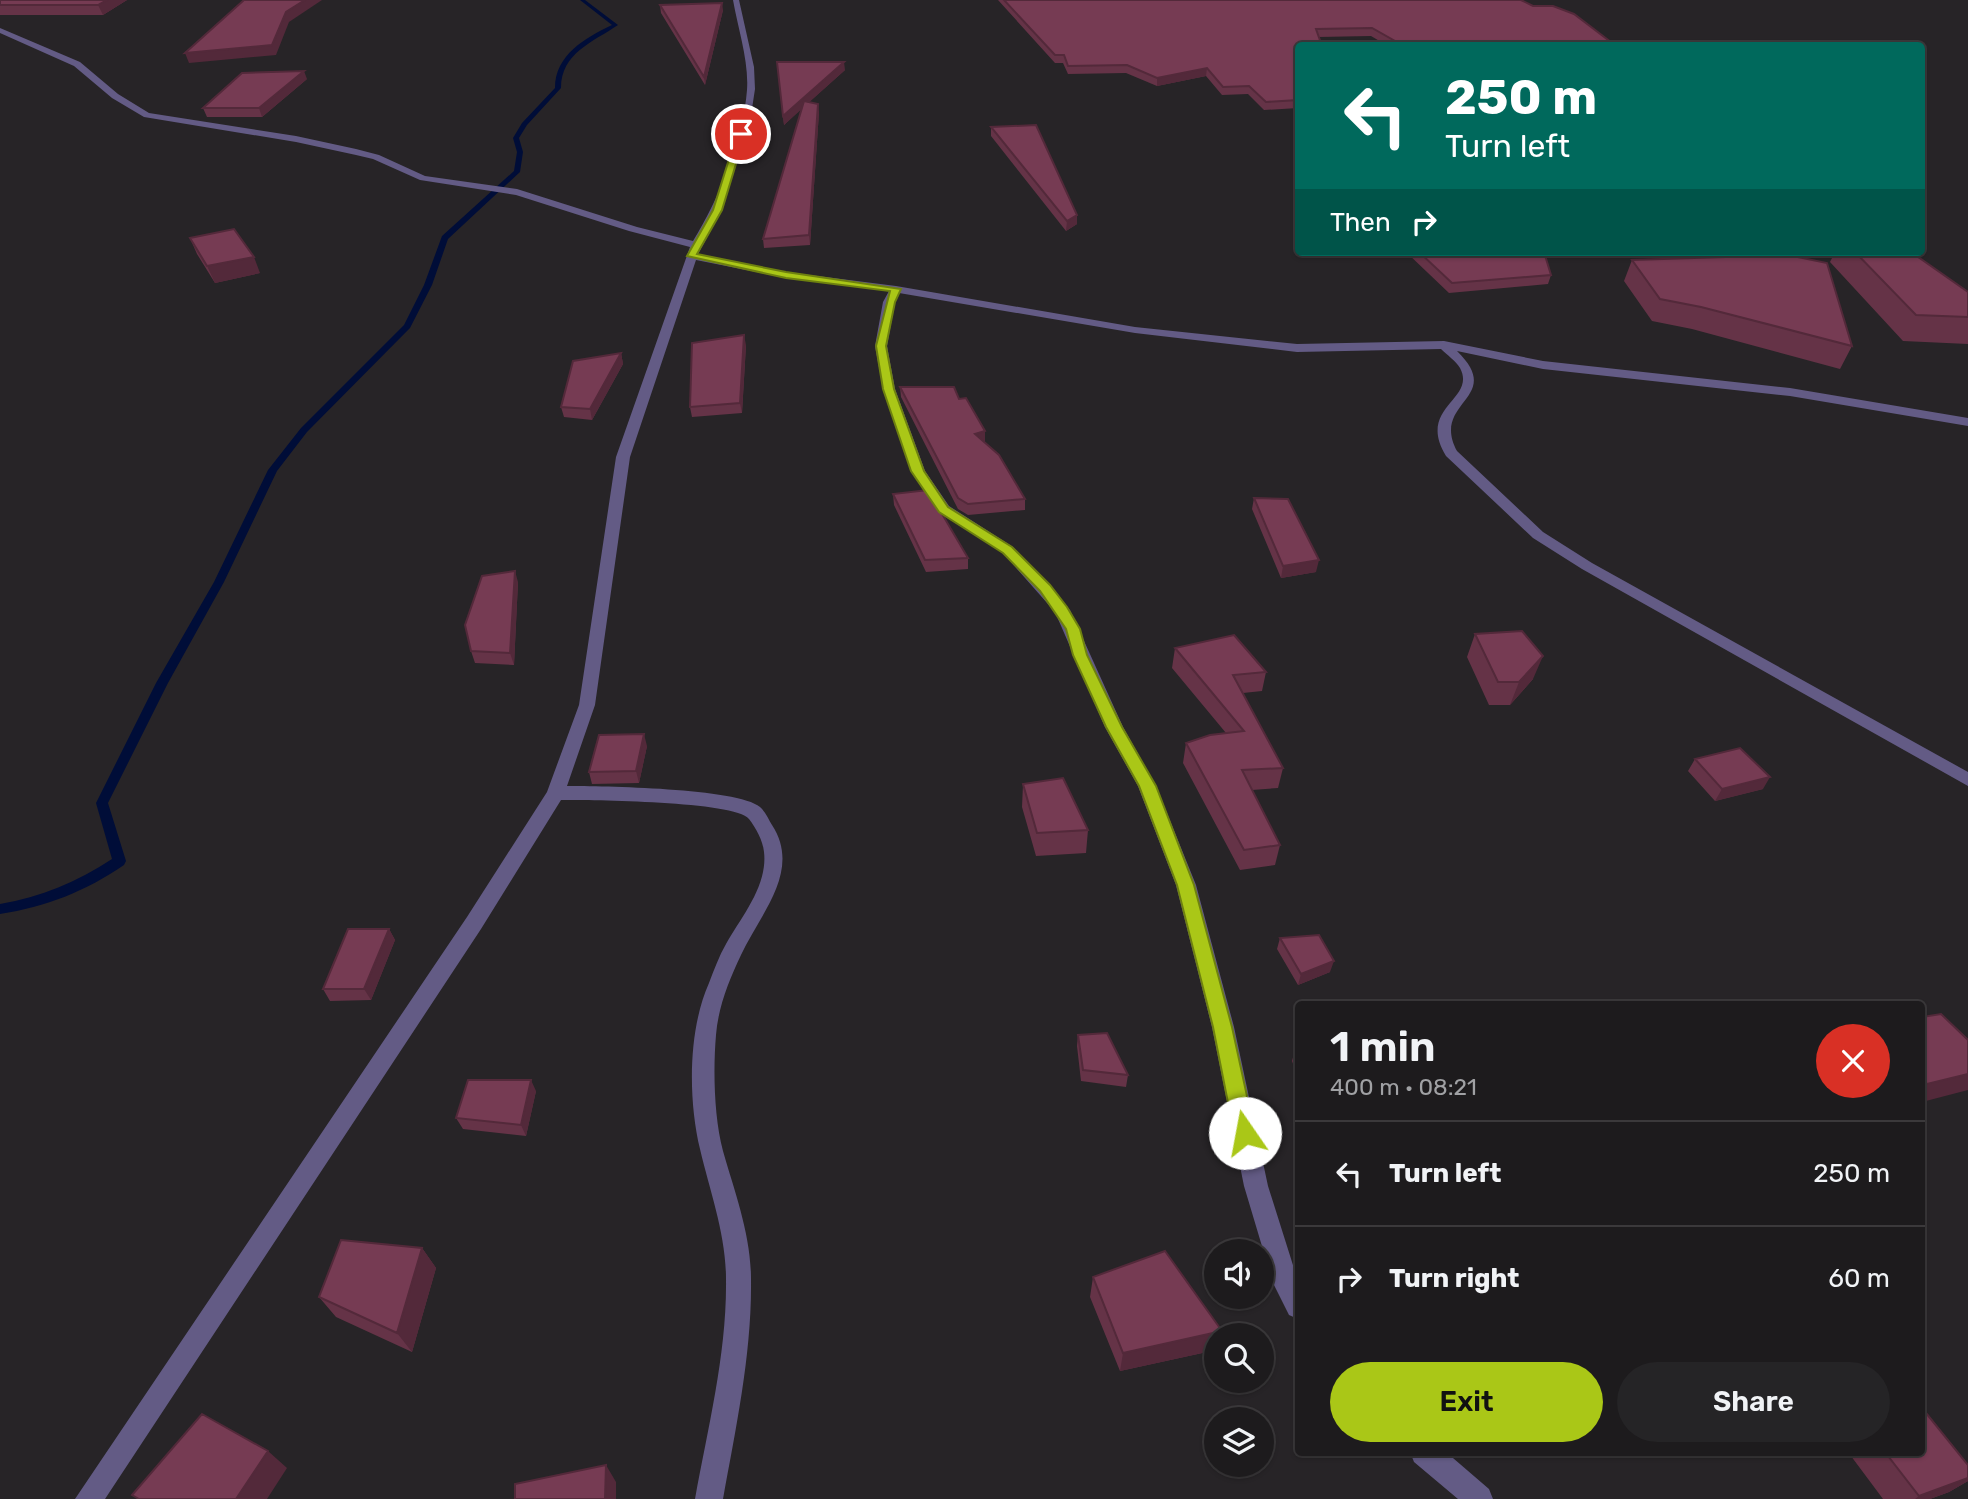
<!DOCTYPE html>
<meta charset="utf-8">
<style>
:root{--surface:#1d1b1d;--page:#252426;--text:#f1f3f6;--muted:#a0a1a4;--line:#3b393b;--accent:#aac717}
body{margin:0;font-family:Rubik,sans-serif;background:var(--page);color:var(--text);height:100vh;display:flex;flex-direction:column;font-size:26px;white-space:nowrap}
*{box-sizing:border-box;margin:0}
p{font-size:23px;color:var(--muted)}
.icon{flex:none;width:38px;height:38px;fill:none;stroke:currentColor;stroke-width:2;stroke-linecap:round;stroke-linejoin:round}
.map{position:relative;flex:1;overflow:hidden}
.drawer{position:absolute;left:1295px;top:1001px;width:630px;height:455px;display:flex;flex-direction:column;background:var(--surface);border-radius:7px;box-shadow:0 2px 5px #0004,0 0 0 2px var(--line)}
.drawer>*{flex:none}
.banner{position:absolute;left:1295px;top:42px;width:630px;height:214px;border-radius:7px;box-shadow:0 2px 5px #0004,0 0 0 2px var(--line);background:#00695c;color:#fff;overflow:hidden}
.buttons{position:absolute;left:1204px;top:1239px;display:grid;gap:14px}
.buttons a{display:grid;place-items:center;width:70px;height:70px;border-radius:50%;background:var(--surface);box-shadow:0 2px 5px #0004,0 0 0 2px var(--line);font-size:35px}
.pin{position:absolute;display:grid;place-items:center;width:60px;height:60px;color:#fff;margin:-30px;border:4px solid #fff;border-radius:50%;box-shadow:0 2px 7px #0007}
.me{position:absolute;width:77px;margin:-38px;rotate:348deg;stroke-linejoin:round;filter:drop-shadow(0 0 5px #0008)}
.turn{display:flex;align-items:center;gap:24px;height:147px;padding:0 35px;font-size:32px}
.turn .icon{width:91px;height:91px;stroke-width:2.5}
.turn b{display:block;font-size:49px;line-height:60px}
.then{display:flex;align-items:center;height:66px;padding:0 35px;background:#0003;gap:14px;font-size:26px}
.round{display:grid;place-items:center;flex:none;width:74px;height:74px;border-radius:37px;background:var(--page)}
.overview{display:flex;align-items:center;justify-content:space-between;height:119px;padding:0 35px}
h1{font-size:42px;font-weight:600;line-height:52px}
.cta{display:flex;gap:14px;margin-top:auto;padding:14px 35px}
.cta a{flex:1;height:80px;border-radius:42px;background:var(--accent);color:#111;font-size:28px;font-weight:600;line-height:80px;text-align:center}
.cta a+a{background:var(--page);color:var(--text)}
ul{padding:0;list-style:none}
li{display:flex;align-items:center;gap:21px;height:105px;padding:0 35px;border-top:2px solid var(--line)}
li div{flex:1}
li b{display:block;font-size:26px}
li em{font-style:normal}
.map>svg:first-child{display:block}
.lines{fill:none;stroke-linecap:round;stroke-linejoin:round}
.stream{fill:#000d38;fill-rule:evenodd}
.minor{fill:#635b85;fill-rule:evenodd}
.wall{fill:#653347}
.shaded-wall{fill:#53293a}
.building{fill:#763b53;stroke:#53293a;stroke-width:2}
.route{fill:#aac717;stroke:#6e810f;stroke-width:2}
</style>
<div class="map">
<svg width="1968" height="1499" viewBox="0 0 1968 1499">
<rect width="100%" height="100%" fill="#272427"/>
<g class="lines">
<path class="stream" d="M580,0H585L618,25C593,42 561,53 561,88L527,125L519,138L523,152L520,172L448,239L432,285L410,328L307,432L277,471L224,582L168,683L108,803L126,861L124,865C86,891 46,907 0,914V904C41,897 77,882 112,859L96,803L156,683L214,582L268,470L301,428L404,325L424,285L442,236L514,171L517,152L513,138L522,123L555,88C555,55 585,38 612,25Z"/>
<path class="minor" d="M733,0H739L754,67L755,89L751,115L722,210L698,254L786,272L896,286L1135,327L1297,344L1444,341L1543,361L1790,388L1968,418V426L1790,396L1543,369L1457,351C1506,399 1430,401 1457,451L1543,532L1592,563L1968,772V786L1582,569L1533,538L1446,456C1416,407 1477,400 1460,368C1456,361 1447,355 1441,349L1297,352L1135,333L899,293L895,302L887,346L895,389L925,471L949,506L1013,547L1070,610L1123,727L1156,786L1196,885L1234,1027L1268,1186L1298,1281V1319L1289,1315L1273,1283L1244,1186L1212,1027L1176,885L1138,786L1105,727L1055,612L1003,553L939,512L911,471L883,389L875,346L883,302L889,291L786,278L696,260L630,457L595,705L567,786C601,786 738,788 760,807C765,811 769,820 772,825C802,871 760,914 741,955C729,980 718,1008 716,1035C713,1070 714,1117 723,1151C735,1193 751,1235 751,1279C752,1353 736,1427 723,1499H695C708,1427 727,1353 726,1279C726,1234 710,1192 700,1149C688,1099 688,1030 709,983C714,970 719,956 726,944C741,917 768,886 764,852C763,841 756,828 749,819C735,801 590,800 561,800L481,929L105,1499H75L467,917L547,792L579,705L616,457L690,247L629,231L516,195L420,180L373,159L356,155L296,142L144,117L112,98L74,66L0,33V28L80,62L118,94L149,113L296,136L356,149L379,155L425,176L517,189L637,227L693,241C719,199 743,140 747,90C749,61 738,29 733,0Z
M1410,1452H1446L1489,1489L1493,1499H1458L1414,1462Z"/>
</g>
<path class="wall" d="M0,0H127L103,15H0Z
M998,0H1521L1616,46H1388L1371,36L1318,37L1298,46V108L1264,110L1248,94L1222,95L1206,76L1157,86L1126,73L1068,74L1063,63H1055Z
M660,5L723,10L705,85L661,13Z
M777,62L845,70L809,102L819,112L810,245L764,248L763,239L802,108L784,125Z
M307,79L262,117H207L203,108Z
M991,127L1077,224L1066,231L991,136Z
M190,238L260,273L215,283L197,254Z
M1406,252H1544L1551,275L1548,284L1449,293Z
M1835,252H1911L1968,292V344L1903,341L1830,262Z
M1632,260L1852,346L1840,369L1692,329L1652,321L1624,281Z
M746,345L742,413L692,417L690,407Z
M621,353L623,364L592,420L564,417L561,407Z
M900,387L959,399L984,442L1025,499V510L968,515L958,509L901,397Z
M893,494L968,558V569L926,572L894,505Z
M1254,498L1316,572L1281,578L1252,509Z
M518,582L514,665L475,663L471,651Z
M1475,634L1533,679L1510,705H1489L1467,657Z
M1175,648L1266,672L1262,691L1243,693L1283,768L1278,788L1252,790L1280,845L1275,865L1240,870L1183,763L1186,743L1226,733L1172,668Z
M647,746L639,783L592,784L589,772Z
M1695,759L1763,789L1715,801L1688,771Z
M1023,784L1088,830L1086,853L1036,856L1022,807Z
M389,929L395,940L371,1000L330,1001L323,989Z
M1280,938L1330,972L1298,985L1277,949Z
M1922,1017L1968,1040L1922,1102Z
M1078,1035L1128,1075L1126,1087L1081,1081L1077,1046Z
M1298,1049V1077L1292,1061L1295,1050Z
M536,1091L526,1136L463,1129L456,1118Z
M422,1248L436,1268L412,1352L336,1317L319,1297Z
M1093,1277L1216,1335V1350L1120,1371L1090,1297Z
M1848,1452H1922L1968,1465V1481L1949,1492L1930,1499H1883Z"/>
<path class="shaded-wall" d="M107,0H127L103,15L98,5Z
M305,0H322L289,22L276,55L189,63L185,53L286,12Z
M722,3L723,10L705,85L704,77Z
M844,62L845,70L784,125L783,116Z
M1207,68L1206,76L1157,86V78Z
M304,71L307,79L262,117L259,108Z
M818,104L819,112L810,245L809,235Z
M1077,215V224L1066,231L1067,221Z
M254,257L260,273L215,283L207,266Z
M744,335L746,345L742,413L740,403Z
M621,353L623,364L592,420L590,409Z
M985,431V442L975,445V434Z
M1319,560L1316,572L1281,578L1283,566Z
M515,571L518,582L514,665L510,653Z
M1543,656L1533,679L1510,705L1519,682Z
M644,734L647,746L639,783L636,771Z
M1770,777L1763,789L1715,801L1722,789Z
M389,929L395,940L371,1000L364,989Z
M1334,961L1330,972L1298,985L1301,974Z
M1968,1074V1090L1922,1102V1090L1927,1084Z
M531,1080L536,1091L526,1136L521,1125Z
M422,1248L436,1268L412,1352L397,1333Z
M1222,1331L1221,1335H1216V1350L1120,1371L1123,1353Z
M268,1451L287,1468L267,1499H236Z
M606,1465L616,1482V1499H605Z
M1968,1478V1481L1949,1492L1930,1499H1915L1919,1496Z"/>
<path class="building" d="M0,0H107L98,5H0Z
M244,0H305L286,12L272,45L185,53Z
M1004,0H1521L1533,6H1553L1574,14L1616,46H1404L1372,28L1316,29L1322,46H1298V100L1266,102L1249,86L1223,87L1207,68L1157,78L1127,65L1068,66L1064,55H1055Z
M722,3L704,77L660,5Z
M777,62H844L783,116Z
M304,71L259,108H203L242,73Z
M804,101L818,104L809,235L763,239Z
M1036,125L1077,215L1067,221L991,127Z
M234,229L254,257L207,266L190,238Z
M1419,252H1544L1551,275L1452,283Z
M1855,252H1911L1968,292V317L1916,315Z
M1788,255L1827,263L1852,346L1701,307L1660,299L1632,260Z
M744,335L740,403L690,407L692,343Z
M621,353L590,409L561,407L573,361Z
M900,387H954L959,399L966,398L985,431L975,434L999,455L1025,499L968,504L958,498Z
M928,490L968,558L925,560L893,494Z
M1254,498L1288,499L1319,560L1283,566Z
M515,571L510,653L471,651L465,625L482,576Z
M1522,631L1543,656L1519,682H1498L1475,634Z
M1234,635L1266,672L1233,675L1283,768L1242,770L1280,845L1244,850L1186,743L1210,735L1244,731L1175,648Z
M644,734L636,771L589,772L599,735Z
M1740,748L1770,777L1722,789L1695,759Z
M1063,778L1088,830L1037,833L1023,784Z
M348,929H389L364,989H323Z
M1319,935L1334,961L1301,974L1280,938Z
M1941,1014L1968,1040V1074L1927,1084L1922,1079V1017Z
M1107,1033L1128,1075L1083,1070L1078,1035Z
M468,1080H531L521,1125L456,1118Z
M341,1240L422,1248L397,1333L319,1297Z
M1165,1251L1222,1331L1123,1353L1093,1277Z
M1922,1408L1968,1465V1478L1919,1496L1885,1452H1922Z
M202,1414L268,1451L236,1499H139L132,1495Z
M606,1465L605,1499H515V1484Z"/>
<path class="route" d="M741,132L745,134L722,210L697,254L786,272L901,289L895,302L886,346L894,389L924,471L948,507L1012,547L1050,585L1067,607L1080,629L1087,655L1122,727L1156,786L1194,885L1232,1027L1255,1133L1252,1140L1245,1142L1237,1140L1234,1133L1213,1027L1177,885L1139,786L1106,727L1073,655L1066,629L1040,591L1003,553L939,512L911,471L883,389L876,346L890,291L786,278L687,256L713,210L737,134Z"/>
</svg>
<div class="buttons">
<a><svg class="icon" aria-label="sound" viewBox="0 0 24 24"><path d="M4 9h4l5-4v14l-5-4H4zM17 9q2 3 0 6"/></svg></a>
<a><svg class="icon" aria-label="search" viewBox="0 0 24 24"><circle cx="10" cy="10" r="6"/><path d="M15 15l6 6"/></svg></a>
<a><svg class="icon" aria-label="layers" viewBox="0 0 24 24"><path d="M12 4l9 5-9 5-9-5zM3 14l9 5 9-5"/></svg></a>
</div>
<div class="pin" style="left:741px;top:134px;background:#d93025"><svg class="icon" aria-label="arrive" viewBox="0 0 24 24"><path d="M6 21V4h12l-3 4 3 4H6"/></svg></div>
<svg class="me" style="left:1245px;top:1133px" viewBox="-20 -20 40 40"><circle r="19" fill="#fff"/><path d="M0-13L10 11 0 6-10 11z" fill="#aac717"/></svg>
<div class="banner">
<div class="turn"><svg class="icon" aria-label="left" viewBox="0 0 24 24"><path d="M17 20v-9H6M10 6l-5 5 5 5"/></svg><div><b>250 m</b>Turn left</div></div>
<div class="then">Then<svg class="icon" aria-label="right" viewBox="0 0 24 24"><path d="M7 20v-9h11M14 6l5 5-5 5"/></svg></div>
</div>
<section class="drawer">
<div class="overview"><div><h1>1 min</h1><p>400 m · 08:21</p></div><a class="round" style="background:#d93025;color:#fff"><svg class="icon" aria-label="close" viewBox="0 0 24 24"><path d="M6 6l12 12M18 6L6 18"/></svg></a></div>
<ul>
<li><svg class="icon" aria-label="left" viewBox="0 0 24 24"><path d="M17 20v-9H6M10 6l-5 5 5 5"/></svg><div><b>Turn left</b></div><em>250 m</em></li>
<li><svg class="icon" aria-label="right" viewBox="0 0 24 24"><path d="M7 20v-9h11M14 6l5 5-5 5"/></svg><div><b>Turn right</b></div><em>60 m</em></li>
</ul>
<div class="cta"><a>Exit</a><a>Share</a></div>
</section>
</div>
